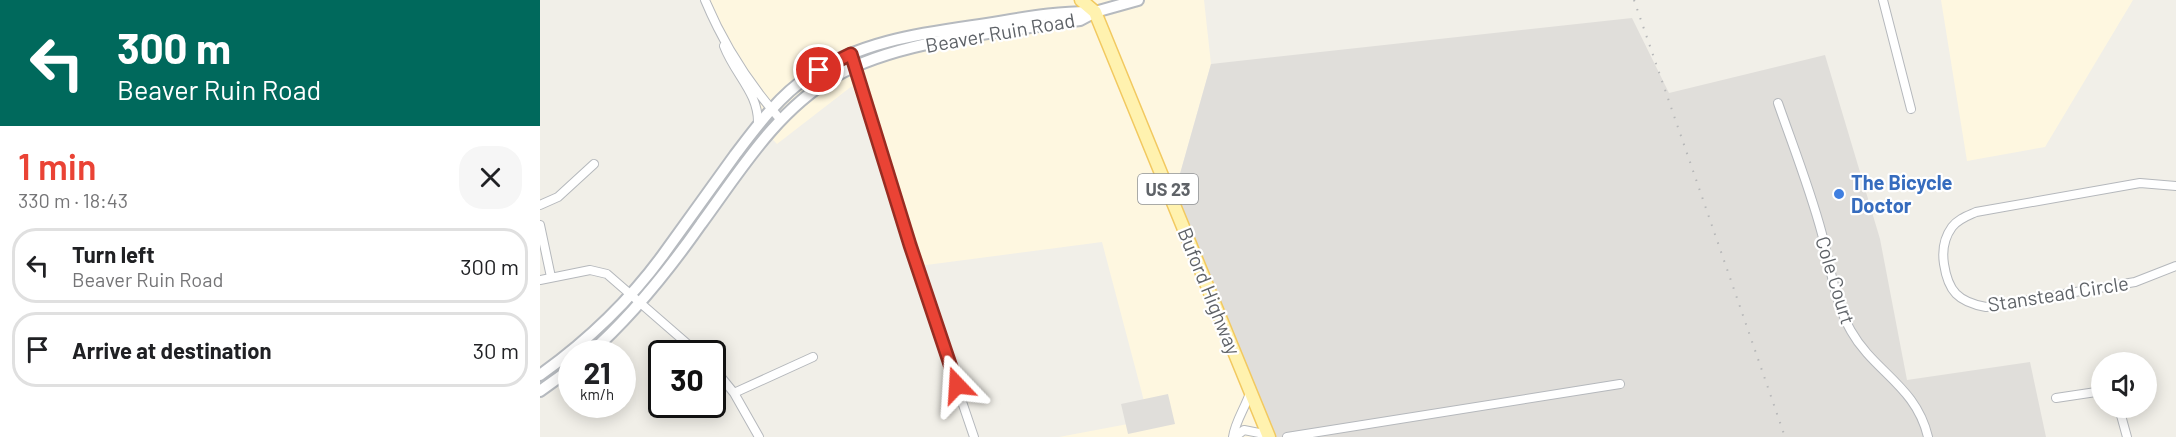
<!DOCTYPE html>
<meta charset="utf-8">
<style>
:root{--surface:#fff;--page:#f6f6f6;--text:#202124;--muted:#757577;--line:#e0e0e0;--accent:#ea4335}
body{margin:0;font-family:Barlow,sans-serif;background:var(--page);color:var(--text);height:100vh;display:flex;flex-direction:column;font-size:22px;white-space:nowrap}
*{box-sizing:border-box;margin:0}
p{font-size:20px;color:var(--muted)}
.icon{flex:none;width:33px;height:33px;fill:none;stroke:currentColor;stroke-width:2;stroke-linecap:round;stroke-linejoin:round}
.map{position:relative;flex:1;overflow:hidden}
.drawer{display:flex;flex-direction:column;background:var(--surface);width:540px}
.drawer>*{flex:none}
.top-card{background:#00695c;color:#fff;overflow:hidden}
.tools{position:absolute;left:1551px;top:352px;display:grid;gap:12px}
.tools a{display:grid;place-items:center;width:66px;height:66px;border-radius:50%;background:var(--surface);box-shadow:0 3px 15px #0003;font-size:30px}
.speed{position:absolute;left:18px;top:340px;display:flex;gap:12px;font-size:30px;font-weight:700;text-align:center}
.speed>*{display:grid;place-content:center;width:78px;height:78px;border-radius:50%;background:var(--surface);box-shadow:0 3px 15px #0003;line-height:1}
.speed small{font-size:15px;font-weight:400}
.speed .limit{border:3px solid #111;border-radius:9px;background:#fff;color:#111}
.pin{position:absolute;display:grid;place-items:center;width:51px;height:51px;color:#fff;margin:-26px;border:3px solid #fff;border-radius:50%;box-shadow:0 2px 6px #0007}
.me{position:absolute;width:66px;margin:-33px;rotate:340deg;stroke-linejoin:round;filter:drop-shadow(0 0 4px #0008)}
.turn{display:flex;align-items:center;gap:21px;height:126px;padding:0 18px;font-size:27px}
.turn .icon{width:78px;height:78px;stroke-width:2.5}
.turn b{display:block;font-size:42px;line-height:51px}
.round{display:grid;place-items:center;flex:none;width:63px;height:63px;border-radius:24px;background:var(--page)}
.headline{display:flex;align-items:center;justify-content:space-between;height:102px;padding:0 18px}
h1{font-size:36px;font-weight:600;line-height:45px;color:var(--accent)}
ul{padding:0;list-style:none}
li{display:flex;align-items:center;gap:18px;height:75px;margin:0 12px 9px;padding:0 6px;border:3px solid var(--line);border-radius:24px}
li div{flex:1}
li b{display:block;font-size:22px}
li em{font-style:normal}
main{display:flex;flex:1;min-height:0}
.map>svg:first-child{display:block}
.commercial{fill:#fef7e0}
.industrial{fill:#e0deda}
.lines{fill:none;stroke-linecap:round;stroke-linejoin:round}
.street-casing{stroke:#b5b8bc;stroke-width:10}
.secondary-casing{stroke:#b6babf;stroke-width:14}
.primary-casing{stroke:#f2c960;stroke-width:15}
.street{stroke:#fff;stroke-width:8}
.secondary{stroke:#fff;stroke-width:10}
.primary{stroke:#fff2af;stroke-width:12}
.rail{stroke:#b6b7b8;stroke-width:2;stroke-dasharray:1.5 8;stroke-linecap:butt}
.route-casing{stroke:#982c22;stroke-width:15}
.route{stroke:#ea4335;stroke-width:10}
.shop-dot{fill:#3f7fe0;stroke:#fff;stroke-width:2}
.labels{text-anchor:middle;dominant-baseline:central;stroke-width:4.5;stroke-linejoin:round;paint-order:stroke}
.shield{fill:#fff;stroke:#8f9295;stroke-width:1.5}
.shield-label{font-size:18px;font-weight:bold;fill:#5f6368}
.street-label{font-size:20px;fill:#5f6368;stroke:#fff}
.shop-label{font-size:20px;font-weight:bold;fill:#366cbe;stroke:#fff;text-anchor:start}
</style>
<main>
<section class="drawer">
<div class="top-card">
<div class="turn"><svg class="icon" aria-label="left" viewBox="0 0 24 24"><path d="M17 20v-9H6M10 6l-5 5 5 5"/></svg><div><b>300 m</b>Beaver Ruin Road</div></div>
</div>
<div class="headline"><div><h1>1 min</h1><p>330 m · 18:43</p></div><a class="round"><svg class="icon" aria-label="close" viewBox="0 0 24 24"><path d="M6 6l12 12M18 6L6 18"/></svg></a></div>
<ul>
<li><svg class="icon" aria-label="left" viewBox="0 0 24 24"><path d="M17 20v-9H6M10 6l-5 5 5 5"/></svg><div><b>Turn left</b><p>Beaver Ruin Road</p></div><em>300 m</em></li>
<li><svg class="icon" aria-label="arrive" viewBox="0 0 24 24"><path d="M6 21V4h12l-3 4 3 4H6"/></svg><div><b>Arrive at destination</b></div><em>30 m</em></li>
</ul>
</section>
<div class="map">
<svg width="1636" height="437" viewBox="0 0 1636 437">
<rect width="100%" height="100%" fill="#f1efe8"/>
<path class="commercial" d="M165,0H664L671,64L634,195L734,437H519L609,420L562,242L371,267L348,185L312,86L237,144L221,127Z
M1401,0H1593L1505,147L1427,161Z"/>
<path class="industrial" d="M1092,18L1129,93L1285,55L1340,239L1367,380L1490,362L1506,437H734L634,195L671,64Z
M628,394L635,424L588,434L581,404Z"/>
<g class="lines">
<g class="street-casing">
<path id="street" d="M165,0C183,43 209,84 240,119
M1343,0L1371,109
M184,46C195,75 219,93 218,124
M311,54L384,290L434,437
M1238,103C1253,146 1270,189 1282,234C1290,264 1295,304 1311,331C1334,372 1376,386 1388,437
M1636,186L1600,183L1436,212C1427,216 1418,219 1412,227C1404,238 1402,251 1404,264C1408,291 1418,302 1446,307L1595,282L1636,266
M0,205L18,197L54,164
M0,225L11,277
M0,280L50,270L67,274L159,354
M172,366L194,393L219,437
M194,393L273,357
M1516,398L1556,392L1562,393
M1579,408L1587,437
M693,437C695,422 705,408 710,393
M695,437L704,430L729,435
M747,437L1080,384"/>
</g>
<g class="secondary-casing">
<path id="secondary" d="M49,354C92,316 128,271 161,224C200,171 235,112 294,77C359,39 464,32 540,20L555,12L598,0
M0,375C46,342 90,300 123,255C147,222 171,188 195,155C217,126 239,96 269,76C318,43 376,34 433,26C474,20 513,11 555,12
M0,391L32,368"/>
</g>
<g class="primary-casing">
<path id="primary" d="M541,0L555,12L729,437"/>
</g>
<use href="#street" class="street"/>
<use href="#secondary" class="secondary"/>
<use href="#primary" class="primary"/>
<path class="rail" d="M1094,0L1245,437"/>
</g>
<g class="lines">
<g class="route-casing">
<path id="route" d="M279,70L311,54L370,245L417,385"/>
</g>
<use href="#route" class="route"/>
</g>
<circle class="shop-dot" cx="1299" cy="194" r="6"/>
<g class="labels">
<rect class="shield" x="598" y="174" width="60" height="30" rx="4.5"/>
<g class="shield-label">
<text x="628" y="189">US 23</text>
</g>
<g class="street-label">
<text transform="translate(460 32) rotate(-10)">Beaver Ruin Road</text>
<text transform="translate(1296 280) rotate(73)">Cole Court</text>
<text transform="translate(670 291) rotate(68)">Buford Highway</text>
<text transform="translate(1518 293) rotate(-9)">Stanstead Circle</text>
</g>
<g class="shop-label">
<text x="1311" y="182">The Bicycle<tspan x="1311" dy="23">Doctor</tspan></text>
</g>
</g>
</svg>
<div class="tools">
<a><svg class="icon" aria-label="sound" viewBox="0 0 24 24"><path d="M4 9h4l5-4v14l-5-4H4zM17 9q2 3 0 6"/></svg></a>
</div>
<div class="speed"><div>21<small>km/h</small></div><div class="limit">30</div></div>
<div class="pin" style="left:279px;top:70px;background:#d93025"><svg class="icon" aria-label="arrive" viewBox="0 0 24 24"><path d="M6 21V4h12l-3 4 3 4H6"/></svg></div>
<svg class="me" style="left:417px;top:385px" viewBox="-20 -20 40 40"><path d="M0-17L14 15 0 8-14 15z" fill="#ea4335" stroke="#fff" stroke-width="4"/></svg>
</div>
</main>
